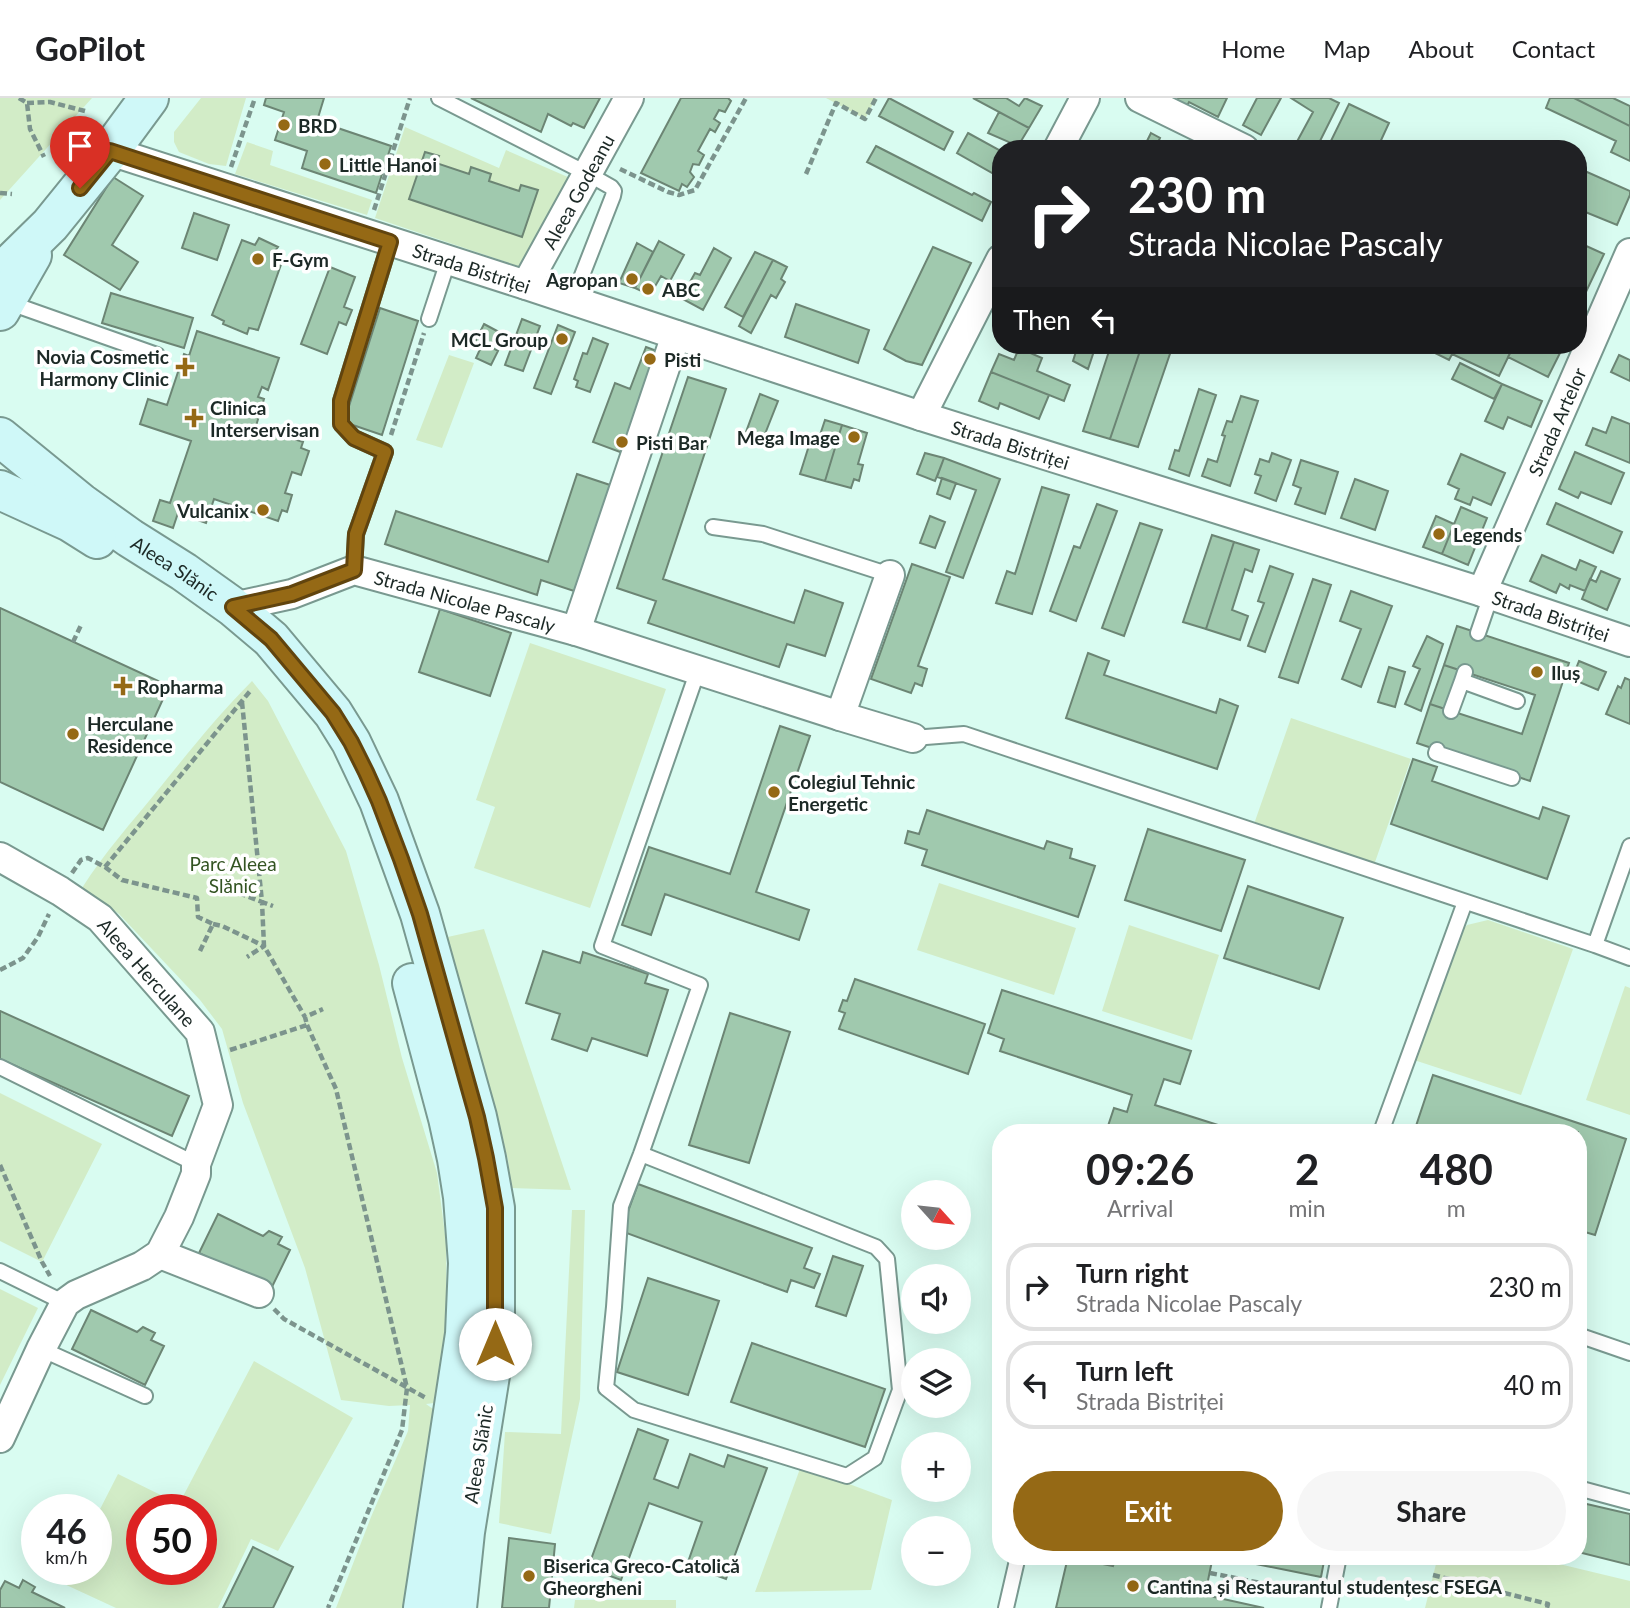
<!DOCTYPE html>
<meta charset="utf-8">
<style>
:root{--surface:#fff;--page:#f6f6f6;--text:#202124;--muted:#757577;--line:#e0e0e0;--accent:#956915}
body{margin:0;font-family:Lato,sans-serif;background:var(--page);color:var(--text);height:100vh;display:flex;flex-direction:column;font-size:26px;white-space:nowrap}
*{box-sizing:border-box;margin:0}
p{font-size:23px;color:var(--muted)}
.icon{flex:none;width:38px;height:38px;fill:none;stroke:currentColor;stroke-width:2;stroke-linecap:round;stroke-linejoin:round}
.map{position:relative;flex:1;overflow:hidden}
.details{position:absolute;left:992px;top:1026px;width:595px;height:441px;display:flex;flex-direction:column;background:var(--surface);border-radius:28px;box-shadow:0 7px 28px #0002}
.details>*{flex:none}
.guide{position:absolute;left:992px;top:42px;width:595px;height:214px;border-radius:28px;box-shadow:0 7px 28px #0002;background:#202124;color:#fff;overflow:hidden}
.needle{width:46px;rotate:117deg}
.buttons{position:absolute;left:901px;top:1082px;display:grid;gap:14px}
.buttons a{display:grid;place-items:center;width:70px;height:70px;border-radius:50%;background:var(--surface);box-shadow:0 7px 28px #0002;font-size:35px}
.speed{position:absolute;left:21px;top:1396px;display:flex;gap:14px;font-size:35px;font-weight:700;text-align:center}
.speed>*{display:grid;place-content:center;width:91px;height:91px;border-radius:50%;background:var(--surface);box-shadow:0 7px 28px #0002;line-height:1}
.speed small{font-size:18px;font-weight:400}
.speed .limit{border:10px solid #d22;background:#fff;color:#111}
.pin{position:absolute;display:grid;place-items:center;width:60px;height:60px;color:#fff;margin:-72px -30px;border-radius:50% 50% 50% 0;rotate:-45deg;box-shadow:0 0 7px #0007}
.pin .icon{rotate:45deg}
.me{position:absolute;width:77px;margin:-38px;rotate:0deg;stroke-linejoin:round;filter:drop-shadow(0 0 5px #0008)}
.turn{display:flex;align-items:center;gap:24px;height:147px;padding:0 21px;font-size:32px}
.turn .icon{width:91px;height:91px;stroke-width:2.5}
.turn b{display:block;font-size:49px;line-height:60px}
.then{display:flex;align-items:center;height:66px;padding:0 21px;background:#0003;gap:14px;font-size:26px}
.eta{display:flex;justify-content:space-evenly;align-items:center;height:119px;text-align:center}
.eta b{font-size:42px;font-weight:700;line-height:49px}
.cta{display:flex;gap:14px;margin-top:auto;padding:14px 21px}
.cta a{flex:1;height:80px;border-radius:42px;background:var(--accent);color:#fff;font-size:28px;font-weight:700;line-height:80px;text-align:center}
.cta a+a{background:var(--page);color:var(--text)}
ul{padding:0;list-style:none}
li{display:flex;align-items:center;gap:21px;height:88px;margin:0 14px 10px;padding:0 7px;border:4px solid var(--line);border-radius:28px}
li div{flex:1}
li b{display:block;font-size:26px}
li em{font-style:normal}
header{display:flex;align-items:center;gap:42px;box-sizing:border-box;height:98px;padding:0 35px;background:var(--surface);border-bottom:2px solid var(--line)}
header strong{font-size:33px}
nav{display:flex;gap:38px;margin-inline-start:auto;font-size:24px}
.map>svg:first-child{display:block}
.green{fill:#d2ecc7;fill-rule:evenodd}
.building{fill:#a0c9ae;stroke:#6c8574;stroke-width:2}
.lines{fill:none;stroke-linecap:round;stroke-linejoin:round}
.lane-casing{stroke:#799990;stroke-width:18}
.street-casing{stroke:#799990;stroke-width:32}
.secondary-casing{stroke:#799990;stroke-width:42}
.path{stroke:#7c948d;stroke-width:4.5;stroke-dasharray:7 3.5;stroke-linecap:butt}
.lane{stroke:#fff;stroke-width:14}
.street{stroke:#fff;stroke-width:28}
.secondary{stroke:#cff8f8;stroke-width:38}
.route-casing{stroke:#61440e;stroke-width:18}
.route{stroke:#956915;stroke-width:12}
.poi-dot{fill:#956915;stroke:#fff;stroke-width:2.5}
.labels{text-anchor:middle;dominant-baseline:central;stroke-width:7;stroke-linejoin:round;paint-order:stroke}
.poi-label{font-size:19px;font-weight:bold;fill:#1c2926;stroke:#fff;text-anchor:start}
.street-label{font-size:19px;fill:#1c2926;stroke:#fff}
.park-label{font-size:19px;fill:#335422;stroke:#fff}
</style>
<header>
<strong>GoPilot</strong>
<nav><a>Home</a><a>Map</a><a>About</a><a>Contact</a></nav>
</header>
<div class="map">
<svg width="1630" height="1510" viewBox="0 0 1630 1510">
<rect width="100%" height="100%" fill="#d9fcf1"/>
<path class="green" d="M0,0H92L0,102Z
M201,0H246L226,68L209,66L179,54L174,44V34Z
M826,0H876L865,21Z
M405,29L499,70L506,52L570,80L524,170L375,120ZM438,58L436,65L469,76L471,69L491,76L489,83L519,93L522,87L538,92L522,139L409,101Z
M247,44L273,53L270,67L372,102L367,117L235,76Z
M449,257L474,265L442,350L416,342Z
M530,545L666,591L590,810L474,770L495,709L476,702Z
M252,583L268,603L346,753L379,867L402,960L437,1075L446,1144L447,1245L442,1304L426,1306L433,1311L415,1427L406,1510H336L371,1419L408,1333L410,1307L389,1308L341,1302L305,1170L243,1005L222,931L200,902L119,816L82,790C104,755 132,724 158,692C188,655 218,617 252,583Z
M1291,620L1411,661L1374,767L1254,726Z
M939,785L1076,830L1054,897L917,852Z
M1488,822L1573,851L1521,997L1414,962L1455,841L1467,827Z
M1129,827L1219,857L1192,942L1102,913Z
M484,831L571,1092L511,1090L508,1062L486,979L443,840Z
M1625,888L1630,890V1017L1586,1002Z
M0,995L102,1046L42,1164L0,1143Z
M572,1112H585L580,1301L551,1436L499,1425L505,1334L561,1336Z
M0,1191L38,1210L0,1287Z
M254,1263L353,1320L278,1453L251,1441L218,1510H116L62,1485L69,1472H96V1419L118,1376L179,1406ZM142,1412H201V1472H142Z
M801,1368L892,1402L871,1492L755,1494Z
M1438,1458H1526L1630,1483V1510H1425Z
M575,1502H676V1510H574Z"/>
<path class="building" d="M266,0H324L317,23L391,48L376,95L302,70L307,53L275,42L284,14L264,7Z
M471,0H600L584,30L573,25L571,28L548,16L541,34Z
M681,0H728L731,3L725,14L719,12L714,21L720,25L715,34L710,31L698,53L704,57L699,67L693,66L690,74L694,79L687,89L682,86L679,93L641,75Z
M889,0L953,34L944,52L879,18Z
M973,0H1006L1019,8L1025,0L1042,8L1029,30Z
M1178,0H1227L1218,19L1189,4L1186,10L1177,5Z
M1257,0H1281L1261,37L1243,27Z
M1291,0H1329L1339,5L1316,51H1293L1313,14Z
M1550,0H1574L1630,28V63L1611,54L1616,43L1546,10Z
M1574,0H1613L1630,8V28Z
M1349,6L1389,25L1377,51H1327Z
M999,14L1029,30L1018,48L988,35Z
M968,35L1001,53V80L957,55Z
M1151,35L1160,40L1155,51H1143Z
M876,48L972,97L974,95L991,104L982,123L867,64Z
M425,54L439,58L436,65L469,76L471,69L491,76L489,83L519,93L521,87L538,92L522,139L409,101Z
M1578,70L1630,93V97L1617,127L1578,111Z
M113,79L143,98L112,147L138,164L120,192L64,157Z
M194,115L229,127L217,162L182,150Z
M259,140L278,149L275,153L284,158L258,232L249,230L247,236L223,226L224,223L212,217L242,142L255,147Z
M659,143L684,157L670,183L661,178L650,197L635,190Z
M637,145L653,154L635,190L619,185Z
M1584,147L1604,156L1585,196L1578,193V160Z
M933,149L971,165L922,267L906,263L884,251Z
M714,150L731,160L703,212L681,200L695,175L700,177Z
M755,154L773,162L743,219L725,209Z
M773,162L787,169L781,181L785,184L776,200L771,197L751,235L739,228Z
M330,169L355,179L344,209L352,212L346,227L339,224L327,256L301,246Z
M111,195L193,220L184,250L102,225Z
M796,206L869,232L858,265L785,239Z
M380,210L418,223L382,337L344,324Z
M522,221L540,228L523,273L505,267Z
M484,226L499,234L491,249L498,253L491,267L476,260L482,247L475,244Z
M558,227L575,234L551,296L534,290Z
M197,233L279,260L268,292L262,289L258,299L264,301L256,328L303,344L301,350L309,353L301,377L292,374L285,395L292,397L287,414L282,412L278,423L214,401L206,425L178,415L173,430L153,423L160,402L170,405L191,343L140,326L148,301L167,307L184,256L189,258Z
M593,240L608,246L590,294L576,289L578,283L574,281L583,255L587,256Z
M1078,247H1096L1088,271L1073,263Z
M1111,247H1142L1110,341L1083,333Z
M1142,247H1173L1138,349L1110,341Z
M1434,247H1457L1449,262L1431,253Z
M1457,247H1514L1499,278L1452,256Z
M1514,247H1564L1548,279L1508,259Z
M646,249L665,256L628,357L593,344L615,285L630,291Z
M1019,250L1042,260L1037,273L1070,287L1064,303L991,274L999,256L1014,262Z
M1619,257L1630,262V283L1611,274Z
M1460,265L1502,286L1494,301L1452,281Z
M991,274L1049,297L1039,321L1000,305L998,311L979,303Z
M688,279L726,291L663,481L794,525L805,492L843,505L825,558L787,546L779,569L648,525L656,503L617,490Z
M1502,286L1542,303L1531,329L1508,319L1503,331L1485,323Z
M1199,291L1216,297L1189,378L1169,371L1175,352L1179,353Z
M760,296L778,303L763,341L746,334Z
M1241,298L1258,303L1230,388L1202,378L1208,361L1217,364L1225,338L1222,337L1227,323L1232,324Z
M1612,319L1630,326V365L1586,347L1593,330L1606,335Z
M825,322L842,327L825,383L800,376L812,338L819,340Z
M842,327L867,335L858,366L863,367L859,383L854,381L851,390L825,383Z
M1575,354L1624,375L1611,406L1581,394L1578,400L1559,391Z
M925,355L944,360L935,383L917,376Z
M1272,355L1291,362L1276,403L1255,395L1261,378L1255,376L1260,361L1269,364Z
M1461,356L1505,375L1491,407L1473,399L1470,407L1455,401L1459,391L1448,386Z
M944,360L1000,381L963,480L946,474L976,392L937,379Z
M1301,362L1338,374L1325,416L1295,406L1301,390L1293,387Z
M577,376L616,389L580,495L541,482L537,497L385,446L396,413L548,464Z
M942,380L956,385L950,401L937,396Z
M1355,381L1388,393L1375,432L1341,420Z
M1042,389L1069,397L1032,516L996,505L1007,473L1015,476Z
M1556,405L1622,434L1613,455L1547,426Z
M1097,406L1117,413L1076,523L1050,513L1074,448L1080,450Z
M1461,409L1487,420L1468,467L1442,456Z
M930,418L945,424L935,450L920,445Z
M1436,418L1454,426L1442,456L1423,449Z
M1140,425L1162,432L1124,538L1102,530Z
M1212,437L1234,444L1206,531L1183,524Z
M1234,444L1259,452L1252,474L1245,471L1232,512L1248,518L1240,542L1206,531Z
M1542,457L1576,472L1580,462L1596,469L1585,493L1570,487L1569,491L1560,486L1556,495L1530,483Z
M912,466L950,479L918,568L927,571L922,588L915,585L911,595L871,581Z
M1270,468L1293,476L1265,554L1248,548L1264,505L1258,503Z
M1601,473L1620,481L1607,512L1582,501L1590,481L1596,484Z
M1313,481L1331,487L1298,585L1279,579Z
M1351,493L1392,508L1361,589L1342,581L1361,531L1340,523Z
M0,510L169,588L103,732L0,684Z
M440,511L511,535L490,598L419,574Z
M1457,528L1569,565L1530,683L1417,645L1430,606L1522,636L1535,597L1444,567Z
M1427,538L1443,546L1421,613L1405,606L1420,571L1413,568Z
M1088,555L1109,563L1104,577L1216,615L1220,601L1238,608L1217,671L1066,620Z
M1579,563L1606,574L1598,592L1572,581Z
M1444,567L1465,574L1451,613L1430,606Z
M1389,569L1405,574L1395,609L1378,604Z
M1625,580L1630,582V626L1606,616L1618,588L1621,590Z
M780,628L810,638L756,794L809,812L799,842L665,796L651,837L622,827L649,749L730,776Z
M1413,661L1437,669L1432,683L1539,721L1543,709L1569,718L1547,781L1391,726Z
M927,712L1044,751L1047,743L1072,751L1070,760L1095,768L1078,819L922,767L927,752L905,745L908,733L919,736Z
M1148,731L1245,762L1221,833L1125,802Z
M1248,788L1343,820L1319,891L1224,860Z
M543,853L580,865L583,854L648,876L645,885L668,892L647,958L592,940L587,953L552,941L560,916L526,905Z
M855,881L985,926L968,976L839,931L845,915L839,913L843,902L847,903Z
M1002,892L1191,953L1180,986L1164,981L1155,1007L1240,1034H1106L1114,1010L1127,1014L1132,997L1000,953L1004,941L988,935Z
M0,913L189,998L172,1038L0,961Z
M730,915L790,934L749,1065L689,1047Z
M1433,977L1626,1041L1595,1137L1578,1132V1034H1414Z
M638,1086L812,1150L804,1170L820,1176L814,1190L791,1182L787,1194L621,1133Z
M218,1116L263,1138L269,1133L282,1139L278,1146L290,1152L271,1191L199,1155Z
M833,1158L863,1168L846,1218L816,1208Z
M648,1180L719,1203L688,1297L617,1274Z
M91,1212L137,1234L143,1229L155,1235L151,1242L164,1248L145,1287L72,1251Z
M752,1245L885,1291L865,1349L731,1304Z
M638,1331L668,1342L654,1381L678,1390L690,1356L724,1369L728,1357L767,1370L726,1481L687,1467L702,1424L649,1405L621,1482L588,1470Z
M1578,1404L1630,1416V1467L1578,1454Z
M509,1440L555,1446L549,1510H502Z
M253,1449L293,1469L273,1510H223Z
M1116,1458H1213L1205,1497L1264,1510H1056L1068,1459L1113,1468Z
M1216,1458H1325L1321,1479Z
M23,1482L35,1489L32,1494L65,1510H0V1492L5,1483L19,1490Z"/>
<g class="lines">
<g class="lane-casing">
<path id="lane" d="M439,0L588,76L611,89L614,93L613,98L572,203
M7,204L157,257
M429,221L448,163
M713,429L763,436L890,477
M354,472L356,436L385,354L354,340L341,326V303L390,144
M1478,535L1491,497
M1465,574L1462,583L1517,603
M1451,613L1462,583
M913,640L964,636L1595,847L1630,748
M1437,652L1436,655L1512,680
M1595,847L1630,860
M0,969L196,1066
M1381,1034L1465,804
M641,1056L876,1149L887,1161L900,1292L875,1360L847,1378L634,1312L606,1290L614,1209L621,1108L641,1056L700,887L602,848L698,572
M0,1173L65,1205
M1578,1237L1630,1255
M41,1251L145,1298
M1578,1390L1630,1404
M1006,1510L1018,1458
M1329,1510L1339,1458"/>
</g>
<g class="street-casing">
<g id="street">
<path d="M1140,0L1244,51"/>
<path d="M1058,51L1085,0"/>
<path id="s1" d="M110,53L526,187L921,318L1482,494L1630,544"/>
<path id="s2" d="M526,187L629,0"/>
<path d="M921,318L1001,161"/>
<path id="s3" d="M1482,494L1630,155"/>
<path id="s4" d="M233,509L292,496L354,472L576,533L840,618L890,477"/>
<path d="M576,533L676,237"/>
<path d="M840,618L913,640"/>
<path id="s5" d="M0,759L60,793L100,820L200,934L218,1007L196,1066V1076L179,1119L160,1156L142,1168L76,1197L65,1205L41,1251L0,1340"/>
<path d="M160,1156L259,1195"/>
</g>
</g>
<g class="secondary-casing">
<g id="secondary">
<path d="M0,176L50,127L110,53L149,0"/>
<path d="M0,213L32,157"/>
<path id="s6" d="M0,339L81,405L130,440L184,474L233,509L271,541L333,615L351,644L379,703L420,816L477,1019L486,1060L495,1110V1246L465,1434L457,1510"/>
<path d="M0,392L70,424L97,441"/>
<path d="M412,885L448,1020L457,1061L463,1099L468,1165L465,1236L423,1510"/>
</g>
</g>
<path class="path" d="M19,0L27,5L30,31L44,59
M27,5L50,4L85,13
M231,69L255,0
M620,71L668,94L679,97L695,92L746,0
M806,76L836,5L865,21L876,0
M0,95L12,96
M374,112L410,0
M391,337L424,235
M73,544L82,525
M242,604L262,804L273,808
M105,769L122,782L197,800L198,819L213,826L200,853
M72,775L81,762L88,760L105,769L251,592
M239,795L262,804L264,848L305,919
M213,826L222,828L264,848L247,859
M0,872L23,860L38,839L49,816
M307,927L336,991L407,1290L402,1332L328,1510
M230,952L307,927L305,919L323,911
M0,1067L42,1164L50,1178
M274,1211L284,1221L426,1300
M1210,1475L1316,1496
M1433,1477L1548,1506L1547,1510"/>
<use href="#lane" class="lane"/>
<use href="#street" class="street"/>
<use href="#secondary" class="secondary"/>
</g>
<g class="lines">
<g class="route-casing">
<path id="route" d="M80,90L110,53L390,144L341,303V326L354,340L385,354L356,436L354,472L292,496L233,509L271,541L333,615L351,644L366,674L379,703L401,761L420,816L477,1019L486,1060L495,1110V1246"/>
</g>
<use href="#route" class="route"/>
</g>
<g class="poi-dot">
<circle cx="284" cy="27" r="7"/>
<circle cx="325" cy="66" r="7"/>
<circle cx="258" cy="161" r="7"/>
<circle cx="632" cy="181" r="7"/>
<circle cx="648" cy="191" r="7"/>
<circle cx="562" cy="241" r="7"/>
<circle cx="650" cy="261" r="7"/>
<path d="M181.5 258.5h7v7h7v7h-7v7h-7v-7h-7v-7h7z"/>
<path d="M190.5 309.5h7v7h7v7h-7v7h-7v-7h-7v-7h7z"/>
<circle cx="854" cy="339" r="7"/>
<circle cx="622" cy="344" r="7"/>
<circle cx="263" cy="412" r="7"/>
<circle cx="1439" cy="436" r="7"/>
<circle cx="1537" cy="574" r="7"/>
<path d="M119.5 577.5h7v7h7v7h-7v7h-7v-7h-7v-7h7z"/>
<circle cx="73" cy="636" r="7"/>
<circle cx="774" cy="694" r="7"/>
<circle cx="529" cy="1478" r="7"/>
<circle cx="1133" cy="1488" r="7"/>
</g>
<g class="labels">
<g class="poi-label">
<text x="298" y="27">BRD</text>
<text x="339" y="66">Little Hanoi</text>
<text x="272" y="161">F-Gym</text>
<text x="618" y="181" text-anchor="end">Agropan</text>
<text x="662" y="191">ABC</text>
<text x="548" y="241" text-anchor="end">MCL Group</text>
<text x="169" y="258" text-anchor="end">Novia Cosmetic<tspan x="169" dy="22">Harmony Clinic</tspan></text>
<text x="664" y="261">Pisti</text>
<text x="210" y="309">Clinica<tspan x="210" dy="22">Interservisan</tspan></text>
<text x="840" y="339" text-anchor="end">Mega Image</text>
<text x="636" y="344">Pisti Bar</text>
<text x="249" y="412" text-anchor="end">Vulcanix</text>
<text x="1453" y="436">Legends</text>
<text x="1551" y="574">Iluș</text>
<text x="137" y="588">Ropharma</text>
<text x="87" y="625">Herculane<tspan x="87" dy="22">Residence</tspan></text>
<text x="788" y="683">Colegiul Tehnic<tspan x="788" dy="22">Energetic</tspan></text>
<text x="543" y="1467">Biserica Greco-Catolică<tspan x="543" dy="22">Gheorgheni</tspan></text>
<text x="1147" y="1488">Cantina și Restaurantul studențesc FSEGA</text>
</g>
<g class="street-label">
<text stroke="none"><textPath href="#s2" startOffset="107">Aleea Godeanu</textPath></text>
<text stroke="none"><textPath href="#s1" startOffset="380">Strada Bistriței</textPath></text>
<text stroke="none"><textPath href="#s3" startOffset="186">Strada Artelor</textPath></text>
<text stroke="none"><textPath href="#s1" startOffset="947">Strada Bistriței</textPath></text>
<text stroke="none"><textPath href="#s6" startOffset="219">Aleea Slănic</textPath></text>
<text stroke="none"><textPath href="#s4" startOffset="242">Strada Nicolae Pascaly</textPath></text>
<text stroke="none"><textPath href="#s1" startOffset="1514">Strada Bistriței</textPath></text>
<text stroke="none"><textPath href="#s5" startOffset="189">Aleea Herculane</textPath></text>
<text transform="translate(478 1356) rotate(-81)">Aleea Slănic</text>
</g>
<g class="park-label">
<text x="233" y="765">Parc Aleea<tspan x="233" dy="22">Slănic</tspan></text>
</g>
</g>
</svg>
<div class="buttons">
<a><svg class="needle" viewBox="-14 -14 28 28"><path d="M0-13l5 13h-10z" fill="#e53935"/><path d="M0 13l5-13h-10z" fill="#757577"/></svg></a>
<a><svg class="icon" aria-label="sound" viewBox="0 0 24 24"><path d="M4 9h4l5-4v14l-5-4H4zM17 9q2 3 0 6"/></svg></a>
<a><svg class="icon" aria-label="layers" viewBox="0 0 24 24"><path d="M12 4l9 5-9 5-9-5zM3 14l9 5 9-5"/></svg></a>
<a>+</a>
<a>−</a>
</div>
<div class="speed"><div>46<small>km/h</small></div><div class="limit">50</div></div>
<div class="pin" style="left:80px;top:90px;background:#d93025"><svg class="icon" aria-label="arrive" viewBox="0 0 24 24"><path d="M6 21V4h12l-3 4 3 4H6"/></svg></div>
<svg class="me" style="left:495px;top:1246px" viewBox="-20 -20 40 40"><circle r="19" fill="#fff"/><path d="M0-13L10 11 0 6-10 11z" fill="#956915"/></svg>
<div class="guide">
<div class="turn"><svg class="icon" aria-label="right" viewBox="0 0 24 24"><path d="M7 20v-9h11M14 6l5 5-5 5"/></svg><div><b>230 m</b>Strada Nicolae Pascaly</div></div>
<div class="then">Then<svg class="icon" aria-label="left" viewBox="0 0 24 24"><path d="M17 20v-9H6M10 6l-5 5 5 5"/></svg></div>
</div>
<section class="details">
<div class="eta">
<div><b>09:26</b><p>Arrival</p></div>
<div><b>2</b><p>min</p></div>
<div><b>480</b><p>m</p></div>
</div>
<ul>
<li><svg class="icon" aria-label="right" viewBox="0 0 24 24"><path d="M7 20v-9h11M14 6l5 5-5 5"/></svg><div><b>Turn right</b><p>Strada Nicolae Pascaly</p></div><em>230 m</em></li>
<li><svg class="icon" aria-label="left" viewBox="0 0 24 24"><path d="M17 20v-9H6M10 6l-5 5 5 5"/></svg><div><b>Turn left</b><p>Strada Bistriței</p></div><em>40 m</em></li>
</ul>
<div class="cta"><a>Exit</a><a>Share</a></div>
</section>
</div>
